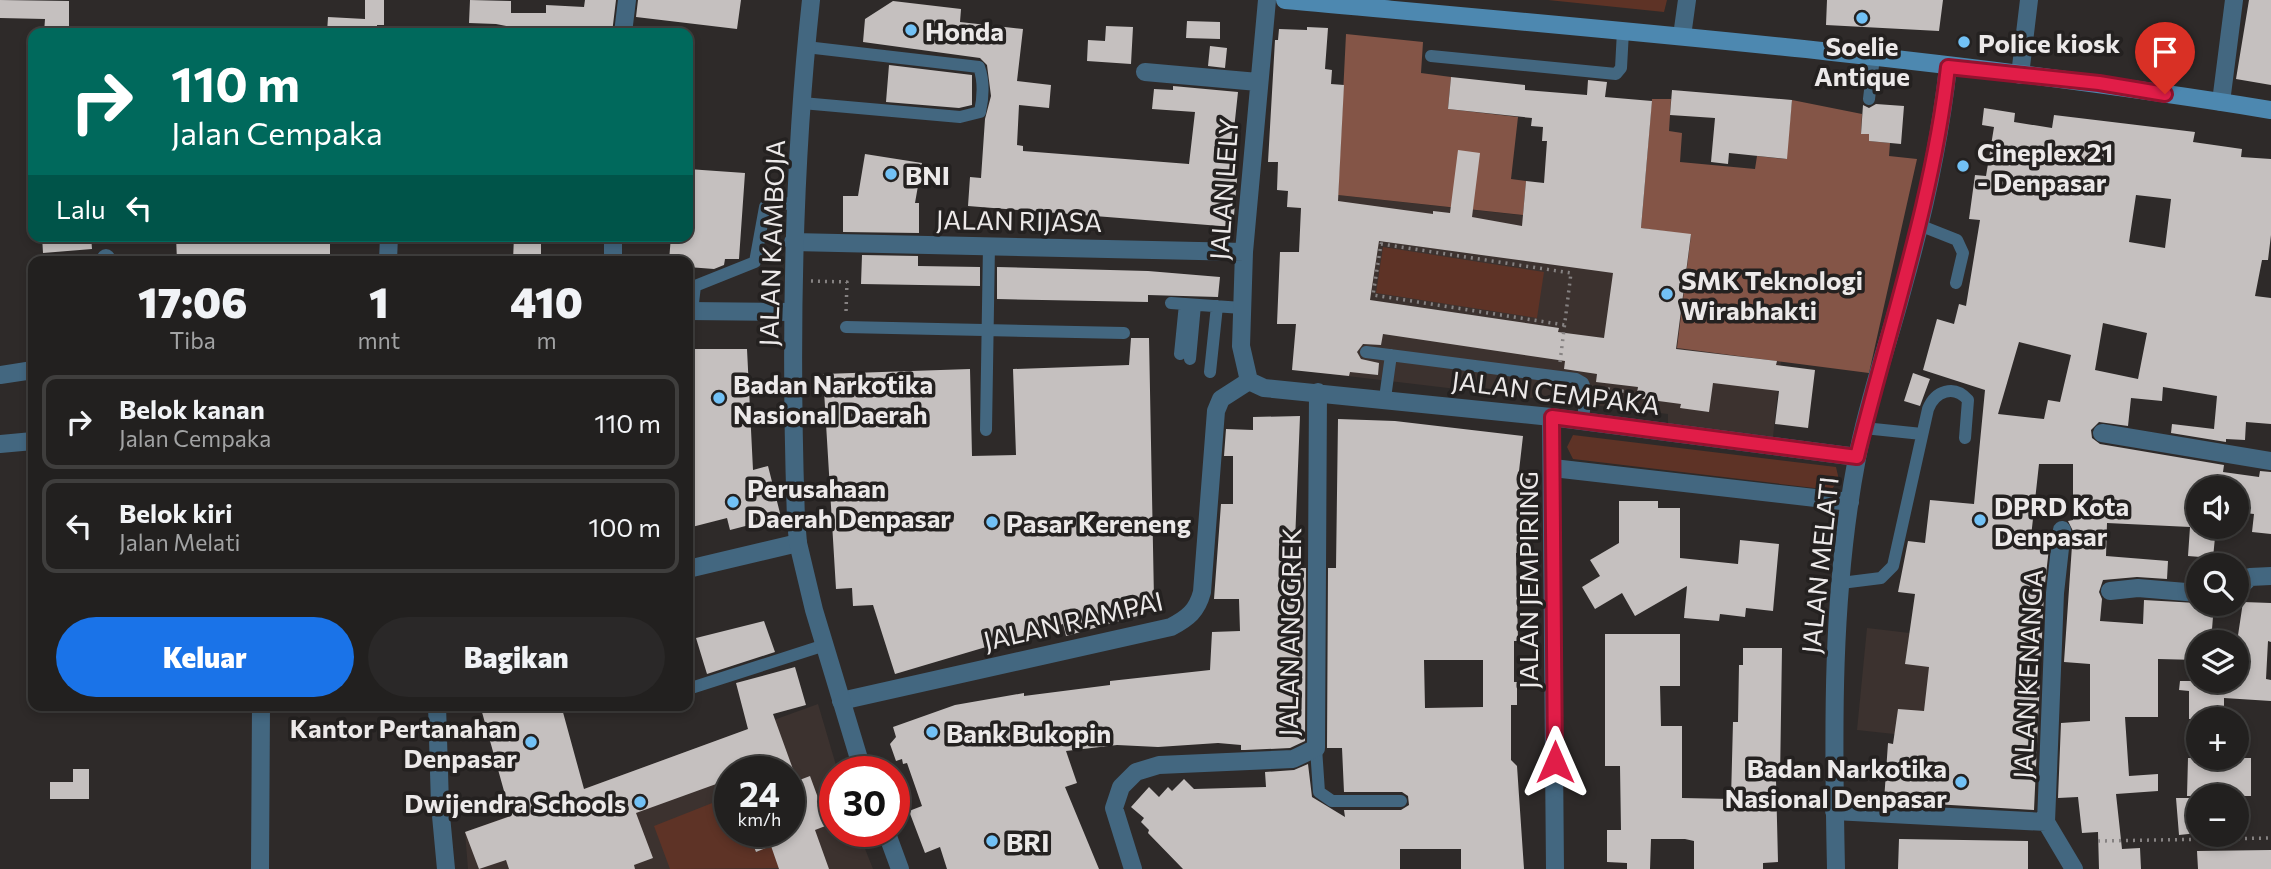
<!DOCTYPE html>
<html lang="id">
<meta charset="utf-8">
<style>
:root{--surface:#22201f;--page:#2a2828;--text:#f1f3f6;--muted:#a2a3a4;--line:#3f3e3d;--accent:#1a73e8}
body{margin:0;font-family:Commissioner,sans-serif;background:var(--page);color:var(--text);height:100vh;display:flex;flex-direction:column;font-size:26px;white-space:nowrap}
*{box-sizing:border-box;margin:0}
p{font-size:23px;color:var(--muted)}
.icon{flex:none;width:38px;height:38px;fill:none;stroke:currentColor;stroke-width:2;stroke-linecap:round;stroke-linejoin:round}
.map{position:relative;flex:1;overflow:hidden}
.details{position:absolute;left:28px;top:256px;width:665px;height:455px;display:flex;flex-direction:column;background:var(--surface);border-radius:14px;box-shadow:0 4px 10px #0003,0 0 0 2px var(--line)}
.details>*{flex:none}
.hud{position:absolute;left:28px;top:28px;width:665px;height:214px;border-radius:14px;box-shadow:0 4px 10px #0003,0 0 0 2px var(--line);background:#00695c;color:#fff;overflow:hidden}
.tools{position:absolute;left:2186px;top:476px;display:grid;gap:14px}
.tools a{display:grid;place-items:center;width:63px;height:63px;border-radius:50%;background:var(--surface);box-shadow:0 4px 10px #0003,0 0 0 2px var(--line);font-size:35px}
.speed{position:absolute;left:714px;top:756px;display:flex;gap:14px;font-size:35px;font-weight:700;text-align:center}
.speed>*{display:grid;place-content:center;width:91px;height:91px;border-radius:50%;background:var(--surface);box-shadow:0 4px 10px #0003,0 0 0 2px var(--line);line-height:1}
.speed small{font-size:18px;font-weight:400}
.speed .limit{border:10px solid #d22;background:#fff;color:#111}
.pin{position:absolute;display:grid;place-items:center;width:60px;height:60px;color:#fff;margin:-72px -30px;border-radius:50% 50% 50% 0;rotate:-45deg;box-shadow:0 0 7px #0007}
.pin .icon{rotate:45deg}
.me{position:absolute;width:77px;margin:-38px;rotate:0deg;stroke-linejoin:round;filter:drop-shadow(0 0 5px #0008)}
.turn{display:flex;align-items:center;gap:24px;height:147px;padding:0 28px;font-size:32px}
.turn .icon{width:91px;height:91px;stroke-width:2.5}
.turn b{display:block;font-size:49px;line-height:60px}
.then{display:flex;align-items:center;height:66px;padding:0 28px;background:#0003;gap:14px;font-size:26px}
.eta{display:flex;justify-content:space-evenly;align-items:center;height:119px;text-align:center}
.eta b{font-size:42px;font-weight:800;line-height:49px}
.primary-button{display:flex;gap:14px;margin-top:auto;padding:14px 28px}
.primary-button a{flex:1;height:80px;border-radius:42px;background:var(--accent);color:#fff;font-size:28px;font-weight:800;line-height:80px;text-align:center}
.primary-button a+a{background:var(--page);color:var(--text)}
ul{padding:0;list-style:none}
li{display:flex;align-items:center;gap:21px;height:94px;margin:0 14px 10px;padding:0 14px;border:4px solid var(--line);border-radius:14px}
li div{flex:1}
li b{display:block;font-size:26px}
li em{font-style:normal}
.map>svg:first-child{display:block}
.built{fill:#3c322f;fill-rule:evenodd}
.green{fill:#5e3326}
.forest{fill:#845547}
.building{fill:#c5c0bf;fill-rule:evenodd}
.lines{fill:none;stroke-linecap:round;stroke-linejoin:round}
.path{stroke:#868282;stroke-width:3.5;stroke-dasharray:2 5;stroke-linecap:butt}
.service{stroke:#436780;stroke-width:12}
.minor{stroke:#436780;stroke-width:18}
.tertiary{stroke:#436780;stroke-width:18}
.secondary{stroke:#4d88b0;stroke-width:18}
.route-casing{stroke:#92132f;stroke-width:18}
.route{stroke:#e11d48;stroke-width:12}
.poi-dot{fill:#72c1f5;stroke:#242120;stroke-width:2.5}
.labels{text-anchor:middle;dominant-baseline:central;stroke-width:7;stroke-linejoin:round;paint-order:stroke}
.poi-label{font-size:26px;font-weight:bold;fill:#ece9e9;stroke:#242120;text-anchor:start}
.street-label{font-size:26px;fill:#ece9e9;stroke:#242120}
</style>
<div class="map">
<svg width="2271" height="869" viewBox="0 0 2271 869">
<rect width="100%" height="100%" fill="#2e2a29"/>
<path class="built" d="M1338,195L1691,234L1677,348L1781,361L1773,437L1668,424V414L1305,371Z
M1867,628L1961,639L1996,745L1857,730Z
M818,704L838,772H835V831H858L873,869H468L465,832ZM730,772H789V831H730Z"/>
<path class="green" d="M1548,0H1667L1664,12Z
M1383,247L1544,272L1537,318L1376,293Z
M1573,435L1836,467L1839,480L1831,490L1573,459L1567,447Z
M730,796V831H748L756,852L771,846L779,868L670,869L654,826Z"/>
<path class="forest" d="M1346,34L1423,42L1421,73L1451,77L1448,109L1518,117L1511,179L1526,181L1523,215L1338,195Z
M1652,99H1671L1669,131L1682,133L1680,162L1755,169L1757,156L1786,159L1792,100L1862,114L1861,133L1869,134V141L1890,143L1889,156L1917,159L1869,373L1677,348L1691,235L1641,228Z"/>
<path class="building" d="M0,0L69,1V33H44L45,19L0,18Z
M365,0H384V25H377V33H327L328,17L365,19Z
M470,0L511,1V13H546V5L584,7L585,0H616L612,33L535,29V33H512V27L496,24L469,23Z
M638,0H741L737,29L636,17Z
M1827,0H1943L1939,31L1826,25Z
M2249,0H2271V85L2236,79Z
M893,1L961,9L960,22L1023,29L1017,81L1051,85L1049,108L1019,105L1017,145L1023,146V151L1189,164L1195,112L1152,109L1154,89L1173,90V86L1238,92L1230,167L1238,168L1233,227L968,206L970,177L981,178L985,119L991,96L987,65L980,58L863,42L865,19Z
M1187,21L1220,22V39L1186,38Z
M1106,26L1133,27L1131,64L1087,61L1088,40L1105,41Z
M1307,27L1328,28L1325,69L1332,70L1331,84L1344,85L1338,201L1433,214V211L1450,213L1458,150L1480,153L1472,217L1522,226L1526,181L1544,183L1547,141H1542L1543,127L1531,126L1532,118L1448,109L1451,77L1525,85V90L1587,95L1588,80L1607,82L1605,97L1652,101L1641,228L1691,234L1676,349L1777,361L1776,365L1815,370L1808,428L1775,424L1779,391L1713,383L1709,412L1680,408L1681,404L1636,398L1638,387L1596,382L1597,374L1564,369L1565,361L1383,334L1381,345L1363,344L1357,352L1361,359L1379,363L1378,375L1350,372L1349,376L1292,370L1296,324H1277L1280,252H1299L1301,208L1287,207L1288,191L1277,190L1278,162H1268L1275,40H1278L1279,29L1307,30ZM1379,241L1613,273L1604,338L1558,332L1559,328L1370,300Z
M1210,46L1227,48L1225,68L1208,66Z
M889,65L972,75V105L959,108L886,102Z
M1672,90L1792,100L1787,159L1729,153L1728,164L1711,162L1715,118L1670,115Z
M1876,104L1904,106L1901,144L1869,141V134H1861L1863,105L1869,108Z
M1984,108L2015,113L2014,122L2052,128L2054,115L2195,132L2193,142L2242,149L2241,157L2271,159V235L2268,260H2262L2255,296L2271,298V424L2246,422L2245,440L2226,439V442L2171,433L2172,424L2214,429L2217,396L2163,387L2162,401L2131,398L2128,426L2099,422L2091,430L2092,438L2100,444L2224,465L2223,472L2259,477L2260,471L2271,472V534L2252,532L2254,514L2236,512V488H2198V527H2216L2213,558L2188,556L2190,527L2107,523L2106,556L2168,561L2167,579L2137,577L2103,580L2099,592L2102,599L2100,621L2143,624L2144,600L2214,604L2211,642H2198V660L2158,659V717H2125L2129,776L2158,774V791L2116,794L2122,849L2140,848L2141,869H2099L2098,832L2082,833L2078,797L2058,798L2061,723L2090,721V664L2064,662L2073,531L2068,521L2073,520V464H2039L2030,546L2049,548L2044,592L2034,810L1884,801L1888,743L1893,744L1898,709L1924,711L1929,667L1905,664L1915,594L1898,592L1908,541L1925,543L1930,500L1974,504L1985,390L1923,370L1937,319L1954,324L1959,304L1966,306L1980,220L1969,219L1975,175L1986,176L1994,127L1982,125ZM2136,195L2171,199L2165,248L2129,242ZM2103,323L2147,333L2138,379L2095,370ZM2019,342L2071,355L2060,402L2048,400L2044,419L1998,414Z
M865,154L922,163L915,203H919V233L843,232V196H858Z
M688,169L745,173L739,259H725L724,265L714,269L688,267V261H669L671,236H688Z
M42,236H91L92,249L43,253Z
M176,236H330V261H278V258L177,261Z
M514,236H541V261H513Z
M862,255L918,256V266L980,267V286L861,284Z
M997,267L1148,271L1220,277L1218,297L1148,295V302L997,299Z
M1131,338H1149L1154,599H1137L1141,615L1066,636L1063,624L895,674L873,605L853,606L852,588L836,589L823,374L970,369L972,456L1016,455L1013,369L1129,365Z
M688,349H747L753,470L768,466L781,517L730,530L727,518L688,528Z
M1913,373L1930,379L1920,406L1904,401Z
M1300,416L1295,542H1300L1299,568H1306L1305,741L1290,748L1245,750H1241V745L1218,743L1158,747L1117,745L1066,751L1077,783L1065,787L1099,869H947L940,847L925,853L909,811L922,806L907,763L903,764L902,759L896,761L890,744L896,737L893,727L955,705L1024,693V696L1110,685V681L1210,670L1212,632L1240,631L1239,599H1214L1221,504H1233V456H1224L1226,429L1253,430V417Z
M1338,419L1395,421L1523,436L1519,471L1531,476L1528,499L1530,553H1516L1518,641H1514V682H1517V705H1511V760L1517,766L1524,869H1461V849H1400V869H1183L1148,833L1149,830L1141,822L1144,818L1131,807L1149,787L1159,797L1168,787L1172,791L1184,779L1194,789L1266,787L1265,772L1294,770L1308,764L1312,797L1345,817L1344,810H1401L1409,805L1408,796L1402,792H1344L1342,748H1327L1328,568H1336ZM1424,660H1483V707L1425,708Z
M1619,501H1658V508H1680V558L1738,564L1740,540L1779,544L1773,611L1746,608L1745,617L1720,614L1719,621L1684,618L1687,586L1635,616L1622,593L1595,609L1582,587L1600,576L1590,560L1619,543Z
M2243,602L2271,603V642L2268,641L2266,679L2271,680V701L2224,698V719H2189V691L2179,690L2180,681H2237V642Z
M764,621L775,652L707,674L696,638Z
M1605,634H1680V686H1660L1661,726H1682V798L1731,799L1733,722H1738L1739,665H1743V648H1782L1780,780H1776L1778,862L1763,863V869H1694V841L1685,839H1651L1650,869H1627V863L1607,862V830H1621L1620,766H1605Z
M795,667L806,705L773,714L794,772H730V779L636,813L653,858L634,865L635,869H509L506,860L479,869L465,832L511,816L480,705H561L584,789L748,729L736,683Z
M2188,758H2251V796H2187Z
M73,769H89V799H50V782H73Z
M810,776L828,825L815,830L829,869H779L771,846L756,852L748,831H789V784Z
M2176,798H2198V833L2179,835Z
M1899,839L2028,841V869H1898Z
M2271,850V869H2198L2197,851Z"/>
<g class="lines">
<path class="path" d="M811,281L847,282L846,312
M1560,362L1571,273L1381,244L1373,295L1565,325
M1601,388L1628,392
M2098,841L2271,838"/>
<path class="service" d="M1431,56L1616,74L1621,68L1623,31
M1869,99L1874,57
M802,103L960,117L980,112C983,98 984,81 979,67L806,47
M1919,225L1957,240L1963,253L1956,283
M1171,303L1242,308
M692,311L695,286L755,262L765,207L796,202
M846,327L1124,333
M1366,352L1576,379L1583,383L1586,390L1583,421
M1180,354L1185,304
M1190,359L1195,305
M1210,372L1217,306
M1385,398L1391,355
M1864,428L1922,434
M986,430L989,245
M1841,583L1881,578L1893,566L1928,409C1935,391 1954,384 1968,400L1965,438
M688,689L825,645
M1316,748L1319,792L1332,801H1401"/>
<path class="minor" d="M623,33L627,0
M1682,36L1687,0
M1145,72L1258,82
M2020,75L2029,0
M2221,102L2234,0
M793,242L1244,252
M106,258V261
M388,261L389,236
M613,261V236
M688,311L791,312
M0,375L33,370
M1249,381L1264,388L1551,417L1857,457
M1249,381L1241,346L1244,252L1267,0
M1551,417L1555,869
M2102,433L2271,461
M0,444L33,441
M1553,468L1850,502
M2062,530L2055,593L2046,822L2074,869
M688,569L798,543
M2110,591L2138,588L2198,593
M2236,591L2250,577L2271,576
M841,701L1171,627C1188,618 1197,611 1202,592L1216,411L1221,399L1249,381
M437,705L440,805L446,869
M1834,811L2046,822
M260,869L261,705
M1133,869L1114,808L1121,787L1136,772L1159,765L1293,759L1316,748L1318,392"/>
<path class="tertiary" d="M811,0C792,173 790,346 796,519L798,543L814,610L863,772
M886,831L900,869
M1836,869C1833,732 1831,593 1857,458C1868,399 1889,342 1904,284C1924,213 1940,140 1948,67"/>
<path class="secondary" d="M1285,0C1614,30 1945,57 2271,110"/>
</g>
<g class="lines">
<g class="route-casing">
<path id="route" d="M1555,762L1552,417L1857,457C1889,327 1933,200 1948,67L2099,83L2165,94"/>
</g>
<use href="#route" class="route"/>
</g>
<g class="poi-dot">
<circle cx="1862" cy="18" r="7"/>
<circle cx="911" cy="30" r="7"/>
<circle cx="1964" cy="42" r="7"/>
<circle cx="1963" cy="166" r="7"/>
<circle cx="891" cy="174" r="7"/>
<circle cx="1667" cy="294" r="7"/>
<circle cx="719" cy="398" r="7"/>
<circle cx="733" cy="502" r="7"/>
<circle cx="1980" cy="520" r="7"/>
<circle cx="992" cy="522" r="7"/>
<circle cx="932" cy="732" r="7"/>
<circle cx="531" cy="742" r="7"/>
<circle cx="1961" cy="782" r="7"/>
<circle cx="640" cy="802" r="7"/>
<circle cx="992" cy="841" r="7"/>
</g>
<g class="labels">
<g class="poi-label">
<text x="925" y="30">Honda</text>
<text x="1978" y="42">Police kiosk</text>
<text x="1862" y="45" text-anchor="middle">Soelie<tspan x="1862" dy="30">Antique</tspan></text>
<text x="1977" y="151">Cineplex 21<tspan x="1977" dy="30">- Denpasar</tspan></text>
<text x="905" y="174">BNI</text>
<text x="1681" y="279">SMK Teknologi<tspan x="1681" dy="30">Wirabhakti</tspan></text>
<text x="733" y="383">Badan Narkotika<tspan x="733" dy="30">Nasional Daerah</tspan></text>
<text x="747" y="487">Perusahaan<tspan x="747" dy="30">Daerah Denpasar</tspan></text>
<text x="1994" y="505">DPRD Kota<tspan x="1994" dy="30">Denpasar</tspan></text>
<text x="1006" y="522">Pasar Kereneng</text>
<text x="517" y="727" text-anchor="end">Kantor Pertanahan<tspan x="517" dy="30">Denpasar</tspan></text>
<text x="946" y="732">Bank Bukopin</text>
<text x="1947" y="767" text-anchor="end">Badan Narkotika<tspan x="1947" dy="30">Nasional Denpasar</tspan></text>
<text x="626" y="802" text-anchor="end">Dwijendra Schools</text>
<text x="1006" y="841">BRI</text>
</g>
<g class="street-label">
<text transform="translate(1223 189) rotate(-86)">JALAN LELY</text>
<text transform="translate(1019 220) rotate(1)">JALAN RIJASA</text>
<text transform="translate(771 243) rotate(-88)">JALAN KAMBOJA</text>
<text transform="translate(1556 392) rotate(7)">JALAN CEMPAKA</text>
<text transform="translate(1819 565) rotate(-84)">JALAN MELATI</text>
<text transform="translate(1527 580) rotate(-90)">JALAN JEMPIRING</text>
<text transform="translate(1073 620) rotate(-13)">JALAN RAMPAI</text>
<text transform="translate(1289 632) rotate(-89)">JALAN ANGGREK</text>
<text transform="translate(2027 674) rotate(-87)">JALAN KENANGA</text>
</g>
</g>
</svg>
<div class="tools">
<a><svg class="icon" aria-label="sound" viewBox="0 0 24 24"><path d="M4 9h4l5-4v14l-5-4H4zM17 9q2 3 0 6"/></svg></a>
<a><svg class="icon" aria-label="search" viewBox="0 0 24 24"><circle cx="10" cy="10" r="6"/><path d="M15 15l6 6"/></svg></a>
<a><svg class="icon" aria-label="layers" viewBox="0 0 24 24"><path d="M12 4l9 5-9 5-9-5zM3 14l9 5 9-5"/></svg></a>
<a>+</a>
<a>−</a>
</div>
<div class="speed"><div>24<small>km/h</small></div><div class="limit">30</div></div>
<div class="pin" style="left:2165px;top:94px;background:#d93025"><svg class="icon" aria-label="arrive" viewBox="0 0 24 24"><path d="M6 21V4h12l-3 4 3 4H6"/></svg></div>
<svg class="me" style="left:1555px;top:762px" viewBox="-20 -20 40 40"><path d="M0-17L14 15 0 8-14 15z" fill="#e11d48" stroke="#fff" stroke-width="4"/></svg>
<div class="hud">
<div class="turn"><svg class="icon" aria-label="right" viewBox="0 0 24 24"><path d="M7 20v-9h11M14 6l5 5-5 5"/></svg><div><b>110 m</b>Jalan Cempaka</div></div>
<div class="then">Lalu<svg class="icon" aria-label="left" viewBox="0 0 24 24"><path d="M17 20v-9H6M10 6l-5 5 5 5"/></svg></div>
</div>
<section class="details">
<div class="eta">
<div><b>17:06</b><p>Tiba</p></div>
<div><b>1</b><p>mnt</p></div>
<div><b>410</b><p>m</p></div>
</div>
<ul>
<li><svg class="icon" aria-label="right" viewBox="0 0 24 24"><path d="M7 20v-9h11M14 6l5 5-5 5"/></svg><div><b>Belok kanan</b><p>Jalan Cempaka</p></div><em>110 m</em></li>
<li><svg class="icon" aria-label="left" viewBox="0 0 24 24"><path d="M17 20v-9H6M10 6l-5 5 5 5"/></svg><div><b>Belok kiri</b><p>Jalan Melati</p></div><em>100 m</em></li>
</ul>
<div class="primary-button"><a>Keluar</a><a>Bagikan</a></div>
</section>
</div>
